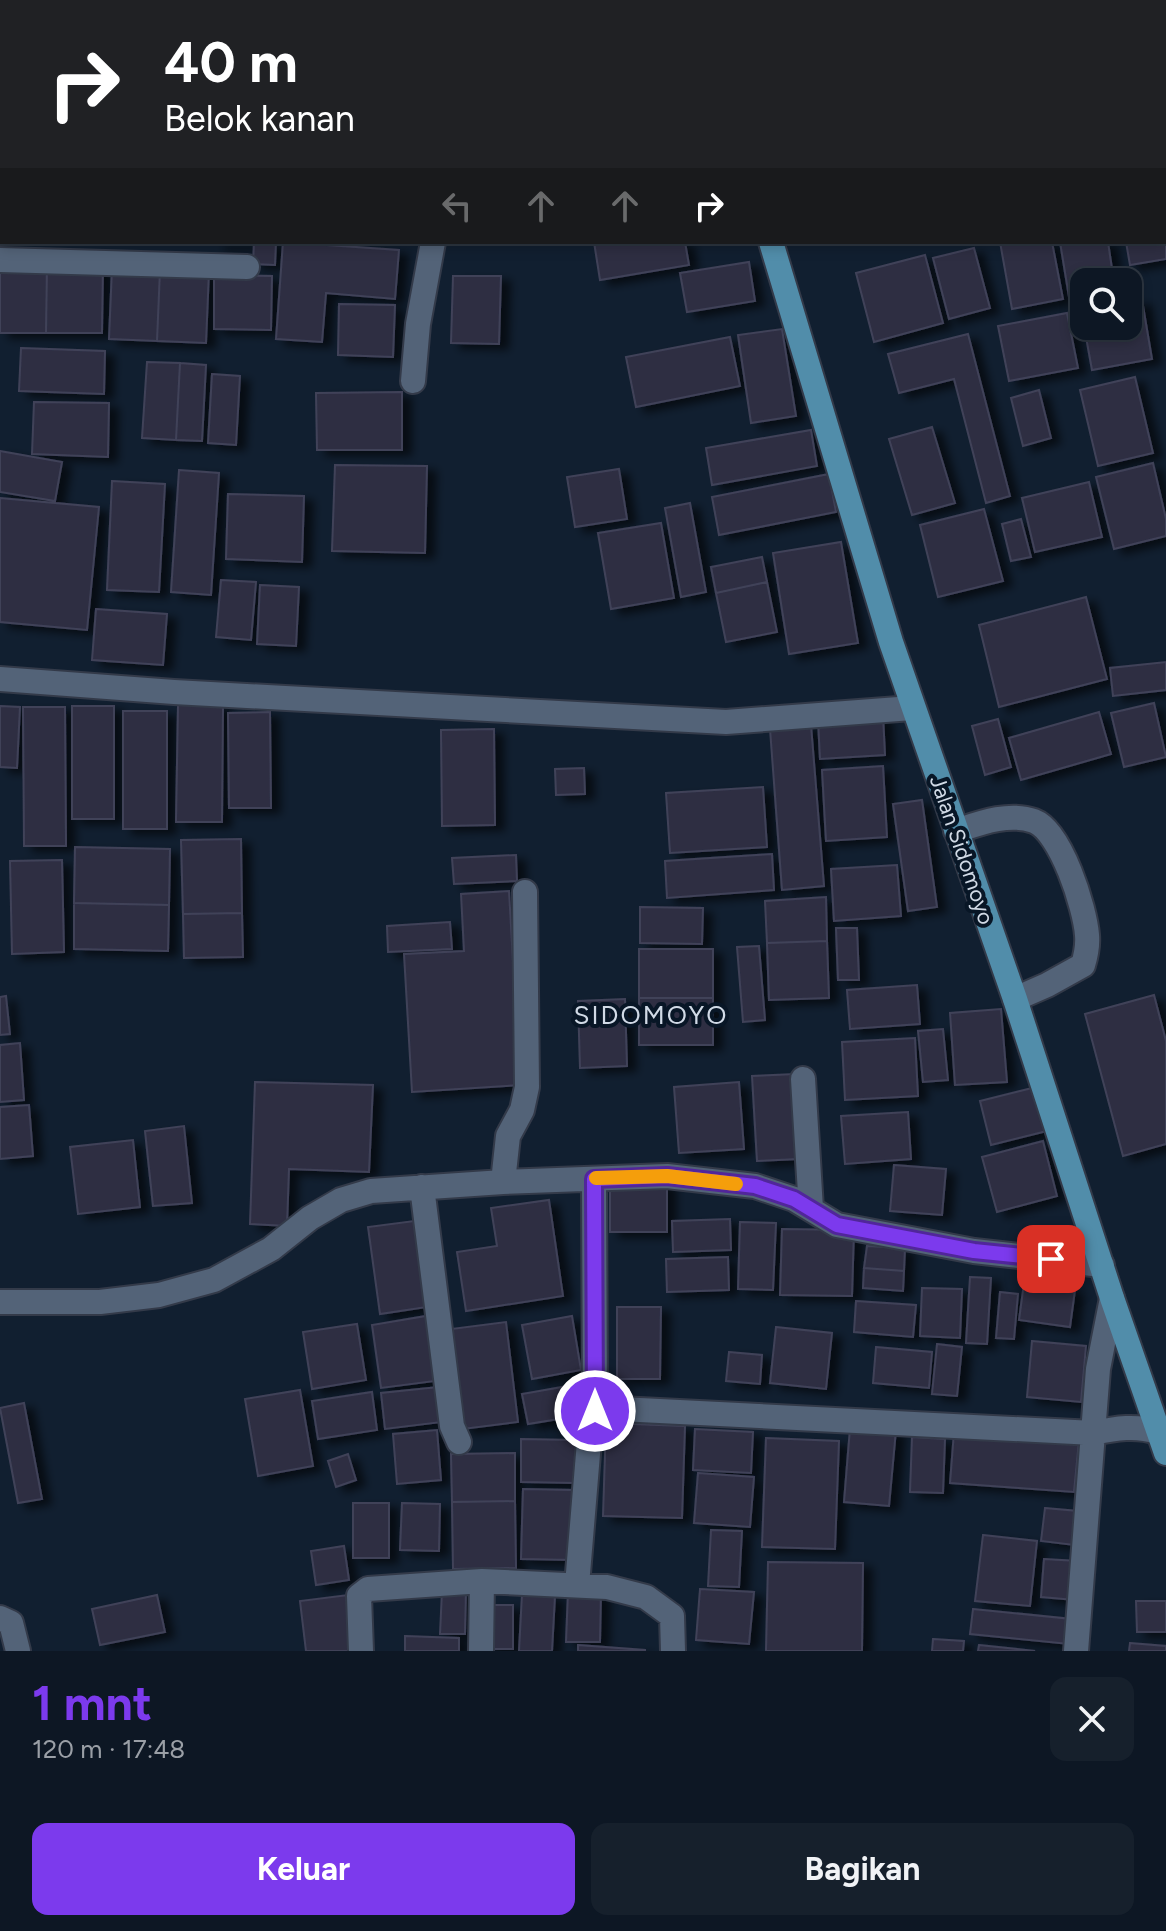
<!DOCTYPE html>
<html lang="id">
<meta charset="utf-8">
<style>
:root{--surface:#0d1724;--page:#16202c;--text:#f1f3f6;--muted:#9a9fa6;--line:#2d3641;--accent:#7c3aed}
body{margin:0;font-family:Figtree,sans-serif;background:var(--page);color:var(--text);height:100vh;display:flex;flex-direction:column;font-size:30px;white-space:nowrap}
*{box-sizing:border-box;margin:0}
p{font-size:26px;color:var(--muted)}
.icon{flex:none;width:44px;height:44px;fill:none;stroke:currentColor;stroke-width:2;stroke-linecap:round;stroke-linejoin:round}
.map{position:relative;height:1651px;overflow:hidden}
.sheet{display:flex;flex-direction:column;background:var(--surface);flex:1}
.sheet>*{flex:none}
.guide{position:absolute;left:0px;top:0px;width:1166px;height:244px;box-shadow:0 4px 12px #0003,0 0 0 2px var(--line);background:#202124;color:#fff;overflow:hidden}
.buttons{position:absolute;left:1070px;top:268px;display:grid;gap:16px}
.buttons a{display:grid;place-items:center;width:72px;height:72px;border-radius:16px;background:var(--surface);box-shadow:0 4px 12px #0003,0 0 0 2px var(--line);font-size:40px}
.pin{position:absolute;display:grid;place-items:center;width:68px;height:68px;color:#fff;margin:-34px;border-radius:16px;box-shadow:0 4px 12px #0006}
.me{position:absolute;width:88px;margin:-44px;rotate:0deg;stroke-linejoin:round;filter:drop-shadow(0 0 6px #0008)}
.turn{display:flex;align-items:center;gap:28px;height:168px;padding:0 32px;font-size:36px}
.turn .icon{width:104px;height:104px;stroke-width:2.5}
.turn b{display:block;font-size:56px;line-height:68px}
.lanes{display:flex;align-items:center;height:76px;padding:0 32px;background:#0003;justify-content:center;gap:40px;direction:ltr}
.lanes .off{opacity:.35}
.round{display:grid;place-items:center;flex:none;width:84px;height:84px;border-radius:16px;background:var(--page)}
.headline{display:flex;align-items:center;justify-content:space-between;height:136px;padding:0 32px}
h1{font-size:48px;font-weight:700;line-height:60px;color:var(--accent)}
.primary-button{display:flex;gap:16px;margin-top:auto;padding:16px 32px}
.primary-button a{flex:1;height:92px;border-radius:16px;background:var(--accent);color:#fff;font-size:32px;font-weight:700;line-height:92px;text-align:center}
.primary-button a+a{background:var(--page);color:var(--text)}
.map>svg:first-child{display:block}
.building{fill:#2d2e43;stroke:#414259;stroke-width:2;filter:url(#shadow)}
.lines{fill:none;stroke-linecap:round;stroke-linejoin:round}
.minor-casing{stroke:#333a49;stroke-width:28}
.major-casing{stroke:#333a49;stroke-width:28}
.minor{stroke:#536378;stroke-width:24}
.major{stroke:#518daa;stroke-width:24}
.route-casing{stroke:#51269a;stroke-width:20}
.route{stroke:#7c3aed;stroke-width:14}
.slow{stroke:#f59e0b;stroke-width:14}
.labels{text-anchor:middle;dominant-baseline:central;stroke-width:8;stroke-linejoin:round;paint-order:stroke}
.street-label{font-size:22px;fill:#d1dae6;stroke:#081626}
.quarter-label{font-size:26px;letter-spacing:2px;fill:#d1dae6;stroke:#081626}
</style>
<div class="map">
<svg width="1166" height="1651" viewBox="0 0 1166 1651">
<defs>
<filter id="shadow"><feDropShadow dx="9" dy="5" stdDeviation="4" flood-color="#0009"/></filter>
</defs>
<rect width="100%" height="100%" fill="#111f30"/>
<path class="building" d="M424,0H475V2H424Z
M784,0H922V2H785Z
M1023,0H1102L1082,2Z
M1164,66H1166L1164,134Z
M0,167H2V229H0Z
M1164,231H1166V259L1130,265L1126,242H1164Z
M216,242H251V245H216Z
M254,242H276L275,265L253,264Z
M283,242L399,250L395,299L326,293L322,342L276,339Z
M594,242H685L689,265L600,280Z
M1000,242H1052L1063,299L1012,309Z
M1060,242H1108L1114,282H1084V295L1069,297Z
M974,248L990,308L949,319L933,258Z
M925,255L943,323L874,342L856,273Z
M749,262L755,301L687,312L680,273Z
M0,265H47L46,333H0Z
M47,265H103L102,333H46Z
M112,268L160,270L157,341L109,339Z
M160,270L209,271L206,343L157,341Z
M214,275L272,276L271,330L214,329Z
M453,276H501L499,344L451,343Z
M1142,300L1152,359L1092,370L1084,326H1128V303Z
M339,304L395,305L393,357L338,355Z
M1067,313L1078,368L1009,381L998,326Z
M782,329L796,416L751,423L738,335Z
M968,334L1010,496L986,503L954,379L899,393L888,354Z
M730,337L740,386L636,407L626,357Z
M21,348L105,351L104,394L19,391Z
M147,362L180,363L176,440L142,438Z
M180,363L206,365L202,441L176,440Z
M212,374L240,376L236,445L208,443Z
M1135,377L1153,453L1098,466L1080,390Z
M1039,390L1051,438L1023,446L1011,398Z
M402,392V450H317L316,393Z
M34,402L109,403L108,457L32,454Z
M932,427L955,503L912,515L889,439Z
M811,430L817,466L712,485L706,448Z
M0,451L62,462L55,501L0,492Z
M1153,463L1166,519V536L1114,549L1096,477Z
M335,465L427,466L425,553L332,551Z
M619,469L627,519L575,527L567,477Z
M179,470L219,473L211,595L171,592Z
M829,474L836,512L719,535L712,497Z
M112,481L165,484L159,592L107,590Z
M1089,482L1102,537L1035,552L1022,498Z
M228,494L304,496L302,562L226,559Z
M0,498L99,507L87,630L0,622Z
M690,503L706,592L681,597L665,508Z
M984,509L1003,581L938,597L920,525Z
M1021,519L1031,557L1011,561L1002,524Z
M661,523L674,598L611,609L598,533Z
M841,542L858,643L789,654L773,553Z
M762,557L767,582L716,593L711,567Z
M221,580L256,582L251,640L216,637Z
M767,582L777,632L726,642L716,593Z
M260,585L299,587L296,646L257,644Z
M1086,597L1107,679L999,707L979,625Z
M96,609L167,614L163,665L92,660Z
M1166,662V690L1113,696L1110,668Z
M1154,703L1166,757L1124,767L1111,713Z
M178,705H223L222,822H176Z
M0,706L20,707L17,768L0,767Z
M72,706H114V819H72Z
M23,707H65L66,846H24Z
M123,711H167V829H123Z
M270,712L271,808H229L228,713Z
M1099,712L1111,754L1021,780L1009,738Z
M883,715L885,755L820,759L818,720Z
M998,719L1011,767L985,775L972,726Z
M811,725L824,886L782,890L770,729Z
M494,729L495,825L442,826L441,730Z
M883,766L887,837L826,841L822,770Z
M584,768L585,794L556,795L555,769Z
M763,787L767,847L670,853L666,793Z
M922,800L937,907L908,911L893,804Z
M241,839L242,913L183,914L181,840Z
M75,847L170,849L169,905L74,903Z
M772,854L774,890L667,898L665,861Z
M516,855L517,881L454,884L452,858Z
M62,860L64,952L12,954L10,861Z
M897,865L901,916L834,921L831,869Z
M509,891L520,1085L412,1092L404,954L464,951L461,894Z
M826,897L827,941L767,943L765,901Z
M74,903L169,905L168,951L74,949Z
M640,907L703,908L702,944L640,943Z
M242,913L243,957L184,958L183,914Z
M450,922L452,949L388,952L387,926Z
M836,928H857L859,980H838Z
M827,941L829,998L769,1000L767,943Z
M759,946L765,1020L743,1022L737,947Z
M639,949H713V998H639Z
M917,985L920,1024L850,1029L847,990Z
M1154,995L1166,1041V1144L1123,1156L1085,1014Z
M6,996L10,1034L0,1035V997Z
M639,998H713V1045H639Z
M625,999L627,1066L580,1068L578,1001Z
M1001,1009L1007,1082L955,1085L950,1013Z
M943,1029L948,1080L923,1082L918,1031Z
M915,1038L918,1096L845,1100L842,1042Z
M20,1043L24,1100L0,1102V1045Z
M795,1074L799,1159L757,1161L752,1076Z
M255,1082L373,1085L369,1172L289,1169L287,1226L250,1224Z
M739,1082L744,1149L679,1153L674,1087Z
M1036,1087L1047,1131L991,1145L980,1101Z
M29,1105L33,1156L0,1159V1107Z
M908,1112L911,1159L845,1164L841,1116Z
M184,1126L192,1203L153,1206L145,1131Z
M133,1140L140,1207L78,1214L70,1147Z
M1043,1141L1057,1196L997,1212L982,1157Z
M894,1165L946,1169L942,1215L890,1211Z
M610,1181H667V1232H610Z
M549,1200L563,1296L466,1311L457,1252L497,1246L491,1208Z
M730,1219L731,1250L673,1252L672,1221Z
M414,1221L427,1307L380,1314L368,1227Z
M740,1222L776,1223L773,1290L738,1289Z
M782,1229L854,1230L852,1296L780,1295Z
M867,1246L905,1248L904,1271L864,1268Z
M728,1257L729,1290L667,1292L666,1259Z
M864,1268L904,1271L903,1291L863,1288Z
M970,1277L991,1278L987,1344L966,1343Z
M1024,1283L1075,1290L1070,1327L1019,1320Z
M922,1288L962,1289L960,1338L920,1336Z
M1000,1292L1018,1294L1014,1339L996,1338Z
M856,1301L916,1305L913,1337L854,1332Z
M617,1307H661L660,1379H617Z
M426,1316L435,1381L381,1388L372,1325Z
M572,1316L581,1370L532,1379L522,1325Z
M506,1322L518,1422L463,1429L451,1329Z
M357,1324L366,1380L312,1389L303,1332Z
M776,1327L832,1333L826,1389L770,1383Z
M1032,1341L1086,1346L1081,1402L1027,1397Z
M937,1344L962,1347L957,1396L932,1394Z
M876,1347L932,1352L929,1388L873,1383Z
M729,1352L762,1355L760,1384L726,1381Z
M579,1384L584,1415L528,1424L522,1394Z
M438,1387L442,1422L385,1429L381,1393Z
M300,1390L313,1466L258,1476L245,1399Z
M372,1392L377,1430L318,1439L312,1401Z
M24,1403L42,1499L18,1503L0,1408Z
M606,1423L685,1426L682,1518L603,1516Z
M850,1428L896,1430L889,1506L844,1502Z
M695,1429L753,1432L751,1473L693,1470Z
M437,1430L441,1480L397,1484L393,1434Z
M954,1432L1079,1441L1074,1492L950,1483Z
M912,1437L945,1439L943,1493L910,1492Z
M766,1438L839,1441L835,1549L762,1547Z
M521,1439L576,1440L575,1483L521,1482Z
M515,1453V1501L452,1502L451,1454Z
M348,1454L356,1480L336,1487L328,1461Z
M698,1473L754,1477L750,1527L694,1523Z
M523,1489L574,1490L572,1560L521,1559Z
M515,1501L516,1568L453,1569L452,1502Z
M353,1503H389V1558H353Z
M402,1503L440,1504L439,1551L400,1550Z
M1045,1508L1078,1511L1074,1545L1041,1541Z
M711,1530L742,1531L739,1587L708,1586Z
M983,1535L1037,1541L1030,1606L975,1601Z
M344,1546L349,1580L316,1585L311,1551Z
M1044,1559L1078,1561L1075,1600L1041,1597Z
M768,1562L863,1563L862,1651H766Z
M700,1589L754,1592L749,1644L696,1640Z
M442,1591H466L465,1634H440Z
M568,1592H601L600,1642H566Z
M522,1594L555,1596L552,1651H519Z
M157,1595L165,1632L100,1645L92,1609Z
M348,1595L355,1651H306L300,1601Z
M1136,1601H1166V1632H1137Z
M487,1605H513V1649H486Z
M973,1609L1072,1619L1069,1644L970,1634Z
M405,1636L459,1638V1651H405Z
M933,1639L964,1641L963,1651H932Z
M1130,1643L1166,1646V1651H1129Z
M578,1645L645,1650V1651H578Z
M979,1645L1035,1651H978Z"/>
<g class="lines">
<g class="minor-casing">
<path id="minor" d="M997,0V2
M14,2V0
M1164,43H1166
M0,47L2,41
M0,260L247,267
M413,381L418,324L433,242
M0,679L174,692L726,722L912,708
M956,831C980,823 1009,812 1034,821C1061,831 1085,908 1087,935C1088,946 1086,955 1083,965L1047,985L1015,999
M803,1079L811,1209
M594,1179L595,1411
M503,1182L508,1136L522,1110L527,1087L525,892
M422,1187L452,1426L459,1442
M0,1302H100L159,1295L214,1280L271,1249L310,1218L341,1200L371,1191L503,1182L667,1176L755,1186L794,1199L837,1225L974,1251L1102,1265
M577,1585L591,1418L595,1411L600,1408L1094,1433C1116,1428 1136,1425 1158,1432
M0,1618L11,1623L18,1651
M361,1651L359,1596L368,1589L482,1581L607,1587L646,1597L672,1616L673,1651
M481,1651L482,1581
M1076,1651L1098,1369L1112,1298"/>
</g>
<g class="major-casing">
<path id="major" d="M694,0L695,2
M771,242L891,642L1015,999L1112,1298L1166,1453"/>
</g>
<use href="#minor" class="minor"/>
<use href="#major" class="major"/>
</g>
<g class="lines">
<g class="route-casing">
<path id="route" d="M595,1411L594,1179L667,1176L755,1186L794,1199L837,1225L974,1251L1051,1259"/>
</g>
<use href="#route" class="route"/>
<path class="slow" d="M596,1178L667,1176L736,1184"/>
</g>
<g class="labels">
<g class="street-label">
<text transform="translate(962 850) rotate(71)">Jalan Sidomoyo</text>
</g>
<g class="quarter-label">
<text x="651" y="1015">SIDOMOYO</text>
</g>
</g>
</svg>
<div class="buttons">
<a><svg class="icon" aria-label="search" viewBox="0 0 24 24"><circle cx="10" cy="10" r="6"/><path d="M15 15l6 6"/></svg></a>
</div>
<div class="pin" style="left:1051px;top:1259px;background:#d93025"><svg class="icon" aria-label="arrive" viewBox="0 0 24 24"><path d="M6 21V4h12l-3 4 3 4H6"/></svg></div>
<svg class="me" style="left:595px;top:1411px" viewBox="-20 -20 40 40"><circle r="17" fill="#7c3aed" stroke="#fff" stroke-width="3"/><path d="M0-11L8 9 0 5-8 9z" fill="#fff"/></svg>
<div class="guide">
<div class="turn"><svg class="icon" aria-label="right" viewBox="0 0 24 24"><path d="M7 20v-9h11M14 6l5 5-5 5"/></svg><div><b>40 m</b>Belok kanan</div></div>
<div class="lanes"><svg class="icon off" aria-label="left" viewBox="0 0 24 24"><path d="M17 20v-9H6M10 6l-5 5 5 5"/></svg><svg class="icon off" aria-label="ahead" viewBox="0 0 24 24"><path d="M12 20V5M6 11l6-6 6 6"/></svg><svg class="icon off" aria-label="ahead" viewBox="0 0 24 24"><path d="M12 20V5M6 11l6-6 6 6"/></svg><svg class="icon" aria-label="right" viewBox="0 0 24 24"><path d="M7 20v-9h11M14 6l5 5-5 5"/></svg></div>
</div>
</div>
<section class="sheet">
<div class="headline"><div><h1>1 mnt</h1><p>120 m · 17:48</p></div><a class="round"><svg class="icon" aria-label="close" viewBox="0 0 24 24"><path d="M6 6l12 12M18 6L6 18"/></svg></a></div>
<div class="primary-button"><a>Keluar</a><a>Bagikan</a></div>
</section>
